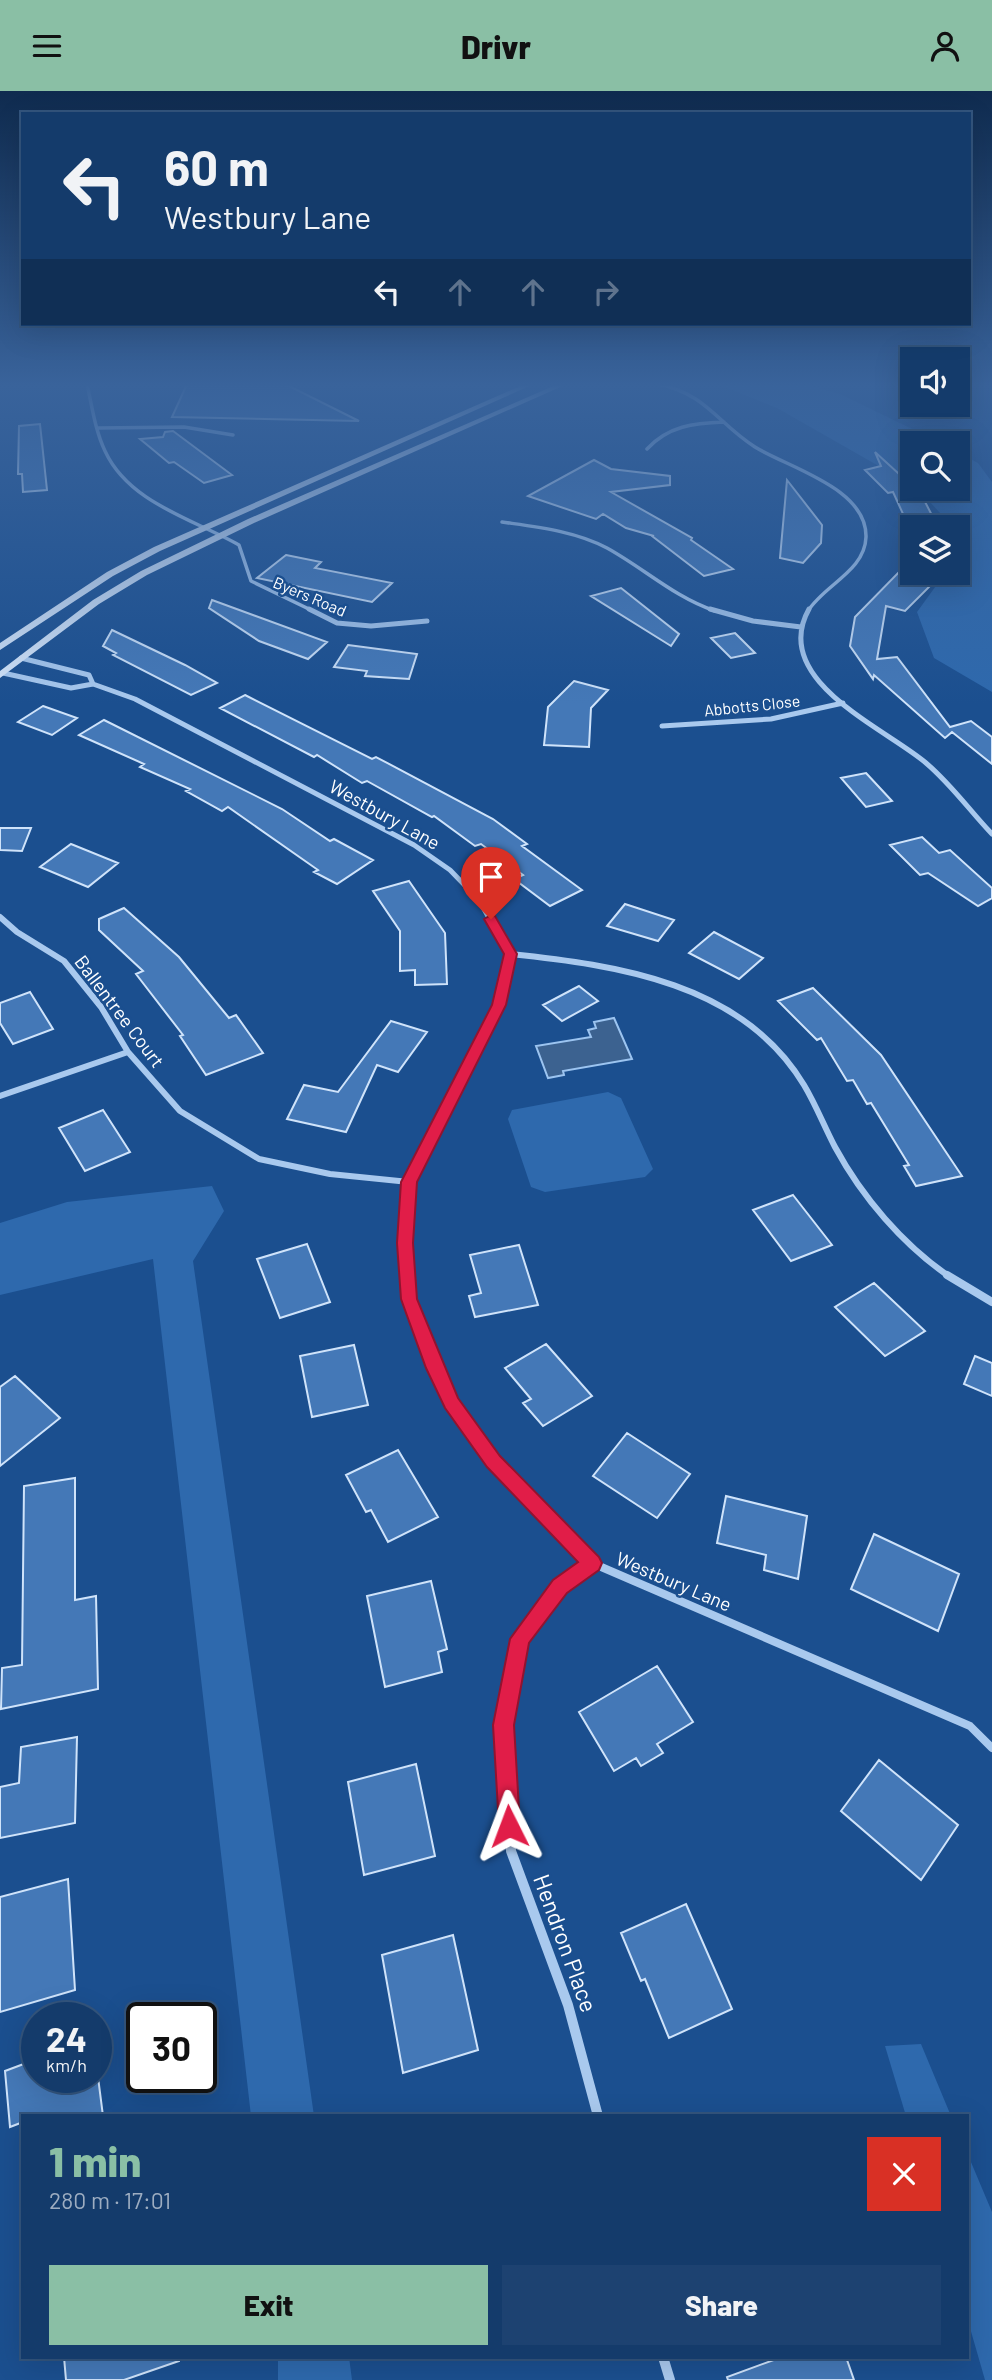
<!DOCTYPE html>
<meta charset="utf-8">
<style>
:root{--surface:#143b6b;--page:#1d4271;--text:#f1f3f6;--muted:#9dadc1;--line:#33557e;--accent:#8abfa5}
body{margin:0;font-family:Barlow,sans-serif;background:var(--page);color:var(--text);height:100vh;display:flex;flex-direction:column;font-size:26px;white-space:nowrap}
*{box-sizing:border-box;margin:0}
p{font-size:23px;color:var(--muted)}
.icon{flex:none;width:38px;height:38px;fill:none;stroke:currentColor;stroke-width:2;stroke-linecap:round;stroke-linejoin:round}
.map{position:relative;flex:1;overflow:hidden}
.side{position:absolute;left:21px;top:2023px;width:948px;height:245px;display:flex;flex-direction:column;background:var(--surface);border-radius:0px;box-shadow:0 7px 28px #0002,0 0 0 2px var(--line)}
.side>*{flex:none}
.hud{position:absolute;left:21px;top:21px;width:950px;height:214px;border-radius:0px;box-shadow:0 7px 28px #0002,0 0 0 2px var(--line);background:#143b6b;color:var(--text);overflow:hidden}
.controls{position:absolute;left:900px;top:256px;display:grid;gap:14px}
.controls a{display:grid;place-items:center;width:70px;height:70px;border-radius:0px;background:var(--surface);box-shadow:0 7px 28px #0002,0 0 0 2px var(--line);font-size:35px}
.speed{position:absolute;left:21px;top:1911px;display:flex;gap:14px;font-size:35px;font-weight:700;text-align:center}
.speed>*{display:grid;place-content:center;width:91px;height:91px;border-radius:50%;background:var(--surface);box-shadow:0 7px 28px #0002,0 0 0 2px var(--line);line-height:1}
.speed small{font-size:18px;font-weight:400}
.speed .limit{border:4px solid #111;border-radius:10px;background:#fff;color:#111}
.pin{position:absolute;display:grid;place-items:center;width:60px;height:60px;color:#fff;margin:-72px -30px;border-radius:50% 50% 50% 0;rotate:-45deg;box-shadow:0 0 7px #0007}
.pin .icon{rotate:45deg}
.me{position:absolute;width:77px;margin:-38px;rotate:357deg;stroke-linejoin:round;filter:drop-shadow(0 0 5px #0008)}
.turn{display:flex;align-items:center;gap:24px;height:147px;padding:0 28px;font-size:32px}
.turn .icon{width:91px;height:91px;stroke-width:2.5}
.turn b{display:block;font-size:49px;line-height:60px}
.lanes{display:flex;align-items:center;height:66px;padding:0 28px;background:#0003;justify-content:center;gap:35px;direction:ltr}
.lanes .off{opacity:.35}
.round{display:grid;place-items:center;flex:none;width:74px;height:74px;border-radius:0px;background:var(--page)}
.summary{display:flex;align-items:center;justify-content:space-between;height:119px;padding:0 28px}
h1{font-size:42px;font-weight:800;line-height:52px;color:var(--accent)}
.button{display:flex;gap:14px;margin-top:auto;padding:14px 28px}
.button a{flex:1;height:80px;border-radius:0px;background:var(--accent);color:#111;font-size:28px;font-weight:800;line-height:80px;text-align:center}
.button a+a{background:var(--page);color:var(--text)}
header{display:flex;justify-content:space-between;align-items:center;height:91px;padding:0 28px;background:var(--accent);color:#111;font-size:32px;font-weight:800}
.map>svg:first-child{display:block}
.green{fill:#2e69ad}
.water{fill:#3c6290;stroke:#9cc4f0;stroke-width:2}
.building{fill:#4478b7;stroke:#cfe3fa;stroke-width:2}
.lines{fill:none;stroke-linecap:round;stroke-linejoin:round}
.street-far4{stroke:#a9c9ee;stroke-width:3.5}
.street-far3{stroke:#a9c9ee;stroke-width:5}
.street-far2{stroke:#a9c9ee;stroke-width:6}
.street-far1{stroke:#a9c9ee;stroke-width:8}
.street{stroke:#a9c9ee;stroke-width:10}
.secondary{fill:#d6e6fa;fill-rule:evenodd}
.route{fill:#e11d48;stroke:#92132f;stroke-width:2}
.labels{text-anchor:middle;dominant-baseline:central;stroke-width:5;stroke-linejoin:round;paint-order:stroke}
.far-street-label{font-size:16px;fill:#fff;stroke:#1b4f8f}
.street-label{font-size:19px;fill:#fff;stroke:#1b4f8f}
.near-street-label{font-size:23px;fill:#fff;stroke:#1b4f8f}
</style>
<header><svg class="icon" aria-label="menu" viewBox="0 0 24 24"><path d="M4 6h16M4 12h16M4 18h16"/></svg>Drivr<svg class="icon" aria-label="person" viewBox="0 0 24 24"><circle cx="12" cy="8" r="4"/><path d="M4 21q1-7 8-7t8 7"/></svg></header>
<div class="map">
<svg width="992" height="2289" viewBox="0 0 992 2289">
<rect width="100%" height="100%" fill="#1b4f8f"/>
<path class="green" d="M717,293H803L840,303L941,352H912V394L777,317Z
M957,361L978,372L992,391V601L934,567L917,521L946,481H957V454L961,445L957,436H953L917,397H957Z
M608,1001L621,1007L653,1078L645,1086L545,1101L531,1096L508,1028L512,1019Z
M212,1095L224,1120L193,1170L314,2025H251L153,1168L0,1204V1132L67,1111Z
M921,1953L951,2025H906L885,1955Z
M968,2064L992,2121V2289H985L968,2230Z
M278,2266H349L352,2289H278Z"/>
<path class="water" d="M614,927L632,968L563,980L564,984L548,987L536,955L591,946L588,939L596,937L594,931Z"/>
<path class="building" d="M187,293H285L359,330L172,326Z
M40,333L47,399L23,401L22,383H18L19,335Z
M173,340L232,384L204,392L174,371L169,372L140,348L163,346L165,341Z
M875,361L921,403L938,436H909L893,401L888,402L865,379L881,375Z
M594,369L611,378L670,385V394L611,401L692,447L691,449L733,478L704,485L652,445H654L626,437L603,423L596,428L528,405Z
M787,389L822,434L821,452L803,472L780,467Z
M286,464L321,471L315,477L392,492L372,511L257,487Z
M899,481L938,487L905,520L886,515L877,568L897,566L950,636L971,630L992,646V673L952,641L945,647L874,584L873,588L850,555L855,526Z
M621,497L679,543L671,555L591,505Z
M212,509L327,551L308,568L259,550L209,517Z
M112,539L185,574L217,592L191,604L113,564L116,562L103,555Z
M735,542L755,562L731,567L711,547Z
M348,554L417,563L409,588L365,585L367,580L334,576Z
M574,590L608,599L591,617L589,656L544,654L548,616Z
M245,604L372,668L376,666L493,728L527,753L522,755L582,799L550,815L514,788L523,784L481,753L475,755L434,725L432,726L367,690L362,692L317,664L314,666L220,617Z
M43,615L77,627L52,644L18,631Z
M104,629L282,718L330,750L334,748L373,769L337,793L314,781L318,779L228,716L222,720L186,700L190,698L140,676L144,673L79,644Z
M866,682L892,710L866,716L841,687Z
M0,737H31L22,760L0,759Z
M922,746L939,762L950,759L992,797V807L978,815L928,782L920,784L890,754Z
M71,753L118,772L88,796L40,776Z
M409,790L445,842L447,893L415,894V879L400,880V840L373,800Z
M625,813L674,829L658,850L607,835Z
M124,817L179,866L229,927L236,924L263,962L206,984L180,945L183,944L136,883L143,880L99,839V828Z
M714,841L763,867L739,888L689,862Z
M579,895L598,910L562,930L543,914Z
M813,897L881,964L962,1085L916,1095L904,1075L909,1074L871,1012L867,1013L853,989L847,990L821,947L817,949L778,910Z
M30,901L53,938L13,953L0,932V912Z
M391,930L427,941L398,981L377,974L346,1041L287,1028L304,994L338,1001Z
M103,1019L130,1061L85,1080L59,1037Z
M793,1104L832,1154L791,1170L753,1119Z
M307,1153L330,1211L280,1227L257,1168Z
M519,1154L538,1214L475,1226L469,1205L481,1202L470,1164Z
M874,1192L925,1240L885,1265L835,1216Z
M546,1253L592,1305L543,1335L523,1312L531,1308L505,1277Z
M354,1254L368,1314L312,1326L300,1265Z
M975,1265L992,1272V1305L964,1293Z
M15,1285L60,1327L0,1375V1296Z
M627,1342L690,1383L657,1427L593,1385Z
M398,1359L438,1426L388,1451L371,1419L366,1421L346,1384Z
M75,1387V1509L96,1505L98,1598L1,1618L2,1577L22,1574L24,1395Z
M726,1405L807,1425L798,1488L764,1479L766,1464L717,1452Z
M874,1443L959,1483L938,1540L851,1498Z
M431,1490L447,1558L438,1561L442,1581L385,1596L367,1505Z
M657,1575L693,1631L657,1653L663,1662L641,1675L636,1667L614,1680L579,1621Z
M77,1646L75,1732L0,1747V1696L19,1692L21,1656Z
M879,1669L958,1734L921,1789L841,1720Z
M416,1673L435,1765L364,1784L348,1691Z
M68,1788L75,1899L0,1921V1806Z
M686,1813L732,1918L669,1947L645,1888L641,1890L621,1842Z
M453,1844L478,1959L403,1982L382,1864Z
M37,1968V1986H98L103,2025H23V2031L10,2036L5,1980Z
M64,2266H179V2270L124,2289H66Z
M782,2266H846L854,2289H728L727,2286Z"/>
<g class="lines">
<path class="street-far4" d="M87,293C92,315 95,339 105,360C129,412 193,428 239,454L251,490L313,520
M658,293C707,303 717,332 755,356C789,377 867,397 866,446C865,480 824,494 808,520
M898,293L906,305
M98,337L184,336L233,344
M647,358C668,335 694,332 724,331
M502,431C537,436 575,440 607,457C645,478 674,506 715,520"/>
<path class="street-far3" d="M309,518L337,532L371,535L427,530
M710,518L753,530L801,536
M809,518C769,589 885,637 926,672C951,693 970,720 992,743
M21,567L89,584L93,593L135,608L414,754L450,779L481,811
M3,582L71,597L93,593
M662,635L771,628L843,612"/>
<path class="street-far2" d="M0,826L17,841L64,870L101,916L128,961L180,1020L259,1068L330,1083L409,1091
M510,863C617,874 743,892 804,994C816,1014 824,1035 835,1056C862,1106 903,1154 950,1186
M0,1005L128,961
M407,1186L405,1152L409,1091L499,914L510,863L480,810"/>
<path class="street-far1" d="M407,1184L409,1208L451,1312L494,1371L592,1472L970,1635L992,1657
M947,1184L992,1211
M506,1669L504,1634L520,1548L560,1496L592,1472"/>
<path class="street" d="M506,1667L511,1760L568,1914L598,2025
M663,2266L670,2289"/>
<path class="secondary" d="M525,293H534L160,460L113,485L0,559V552L107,481L154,456Z
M558,293H567L254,432L147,484L99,513L0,587V580L93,509L141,480L248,428Z"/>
</g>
<linearGradient id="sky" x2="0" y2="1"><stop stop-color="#0f2b4f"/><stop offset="0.48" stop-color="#39639b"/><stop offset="1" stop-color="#39639b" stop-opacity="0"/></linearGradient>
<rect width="992" height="613" fill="url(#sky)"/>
<path class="route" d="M491,824L495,825L517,863L506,914L417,1091L413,1152L417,1208L458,1307L500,1365L599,1466L602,1472L599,1479L567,1502L529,1552L514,1634L520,1735L517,1743L509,1746L502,1743L499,1735L493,1634L510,1548L553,1489L578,1471L487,1376L445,1317L426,1277L401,1208L397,1152L401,1091L492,914L504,863L484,828Z"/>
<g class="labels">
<g class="far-street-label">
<text transform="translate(310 505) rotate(23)">Byers Road</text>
<text transform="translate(752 614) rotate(-6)">Abbotts Close</text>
</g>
<g class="street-label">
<text transform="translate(385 723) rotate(29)">Westbury Lane</text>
<text transform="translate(120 920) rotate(53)">Ballentree Court</text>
<text transform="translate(674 1490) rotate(23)">Westbury Lane</text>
</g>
<g class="near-street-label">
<text transform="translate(566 1852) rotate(70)">Hendron Place</text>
</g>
</g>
</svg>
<div class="controls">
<a><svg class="icon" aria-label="sound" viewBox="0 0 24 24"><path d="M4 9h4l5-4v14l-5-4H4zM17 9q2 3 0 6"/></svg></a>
<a><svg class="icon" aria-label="search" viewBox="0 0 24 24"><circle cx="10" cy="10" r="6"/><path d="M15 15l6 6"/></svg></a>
<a><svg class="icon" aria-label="layers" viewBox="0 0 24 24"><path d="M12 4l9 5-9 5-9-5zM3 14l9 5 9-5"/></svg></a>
</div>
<div class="speed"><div>24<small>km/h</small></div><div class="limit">30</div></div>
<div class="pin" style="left:491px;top:828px;background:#d93025"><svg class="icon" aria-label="arrive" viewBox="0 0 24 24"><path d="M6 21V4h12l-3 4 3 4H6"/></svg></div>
<svg class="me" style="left:509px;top:1735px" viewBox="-20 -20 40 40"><path d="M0-17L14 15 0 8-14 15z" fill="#e11d48" stroke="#fff" stroke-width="4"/></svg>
<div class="hud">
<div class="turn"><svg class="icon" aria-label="left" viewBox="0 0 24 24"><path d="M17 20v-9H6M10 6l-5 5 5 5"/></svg><div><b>60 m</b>Westbury Lane</div></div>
<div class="lanes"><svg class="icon" aria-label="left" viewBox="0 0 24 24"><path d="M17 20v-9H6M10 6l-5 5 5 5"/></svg><svg class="icon off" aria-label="ahead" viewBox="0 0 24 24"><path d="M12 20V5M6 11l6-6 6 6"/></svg><svg class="icon off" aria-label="ahead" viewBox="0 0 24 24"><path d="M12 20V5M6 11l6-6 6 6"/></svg><svg class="icon off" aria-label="right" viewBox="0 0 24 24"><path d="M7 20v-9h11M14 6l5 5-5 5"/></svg></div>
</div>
<section class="side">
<div class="summary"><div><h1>1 min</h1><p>280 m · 17:01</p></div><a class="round" style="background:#d93025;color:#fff"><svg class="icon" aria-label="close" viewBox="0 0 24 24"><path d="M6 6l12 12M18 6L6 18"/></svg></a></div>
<div class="button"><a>Exit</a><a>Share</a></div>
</section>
</div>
